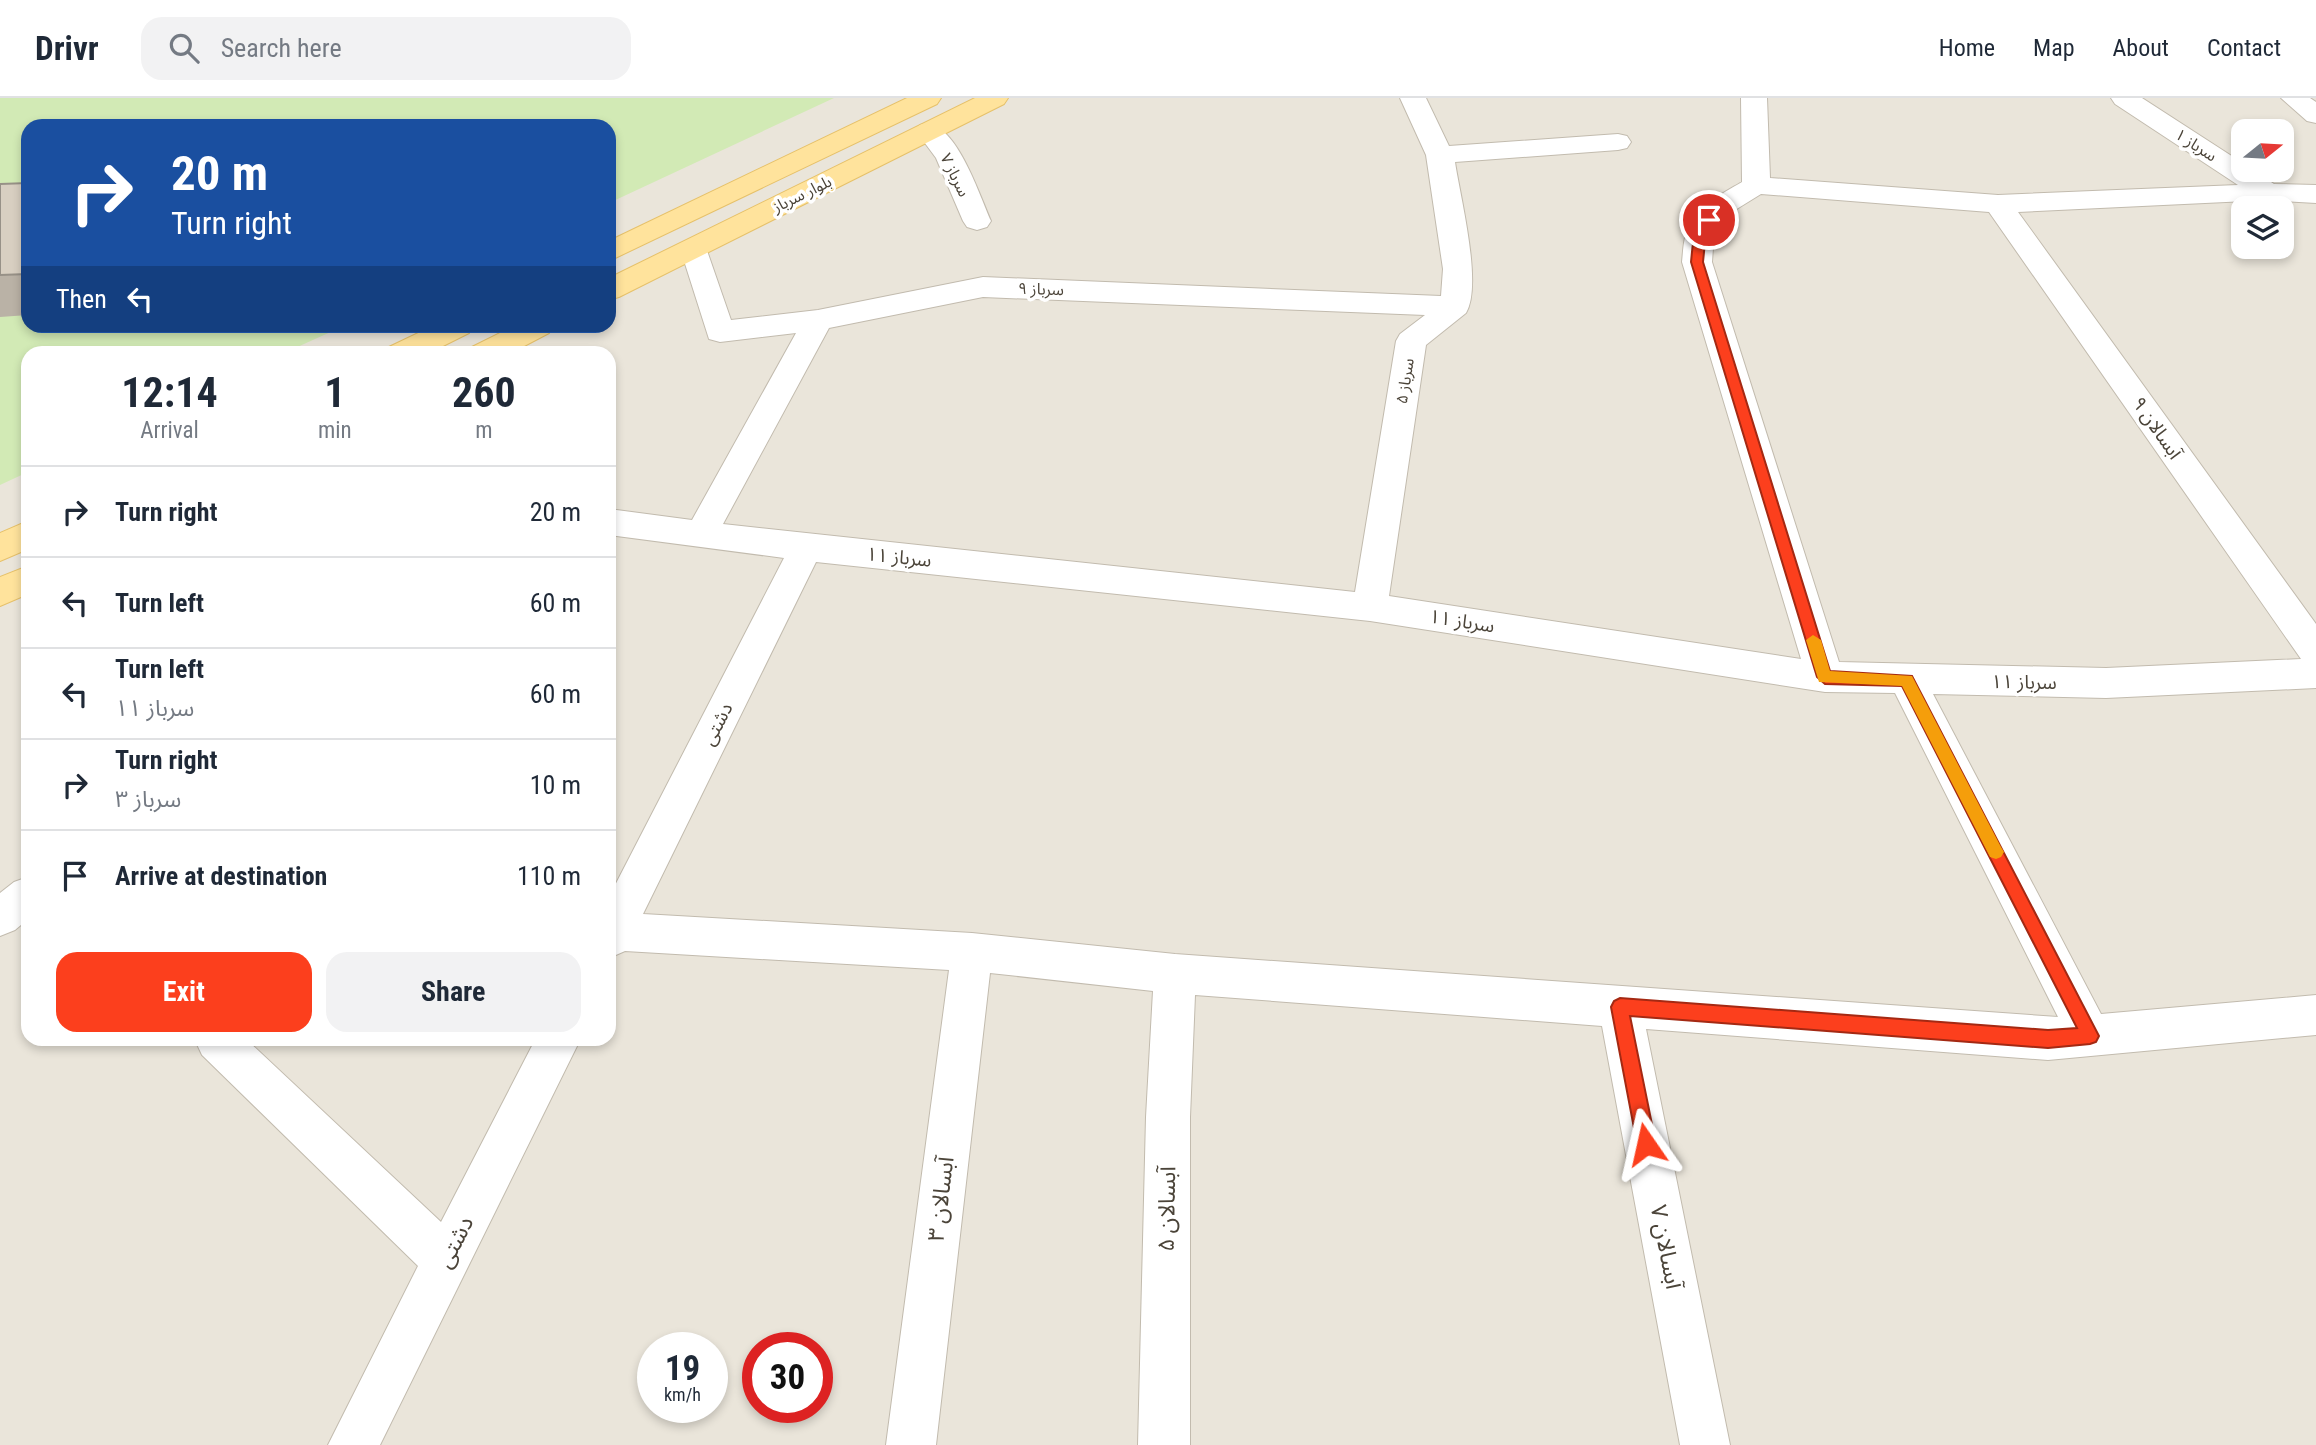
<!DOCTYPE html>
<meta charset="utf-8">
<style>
:root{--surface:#fff;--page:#f2f2f3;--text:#1f2937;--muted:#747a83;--line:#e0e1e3;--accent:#fc3f1d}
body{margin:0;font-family:"Roboto Condensed","Noto Sans Arabic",sans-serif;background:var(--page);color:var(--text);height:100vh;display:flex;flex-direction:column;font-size:26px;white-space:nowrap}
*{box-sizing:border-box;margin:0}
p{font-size:23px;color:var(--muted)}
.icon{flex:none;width:38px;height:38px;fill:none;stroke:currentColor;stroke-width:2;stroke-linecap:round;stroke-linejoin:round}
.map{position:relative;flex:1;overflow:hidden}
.panel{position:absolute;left:21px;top:248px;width:595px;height:700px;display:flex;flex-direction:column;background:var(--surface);border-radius:21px;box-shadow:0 4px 10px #0003}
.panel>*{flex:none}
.top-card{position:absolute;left:21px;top:21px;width:595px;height:214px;border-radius:21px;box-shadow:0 4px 10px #0003;background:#1a4fa0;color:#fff;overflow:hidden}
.needle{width:46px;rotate:72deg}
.fabs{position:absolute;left:2231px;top:21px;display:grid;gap:14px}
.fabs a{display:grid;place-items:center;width:63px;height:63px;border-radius:14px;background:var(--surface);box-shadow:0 4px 10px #0003;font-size:35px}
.speed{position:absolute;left:637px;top:1234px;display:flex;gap:14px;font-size:35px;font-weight:700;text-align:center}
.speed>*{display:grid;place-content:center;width:91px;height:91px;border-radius:50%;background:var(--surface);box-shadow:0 4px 10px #0003;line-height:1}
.speed small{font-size:18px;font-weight:400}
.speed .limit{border:10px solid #d22;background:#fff;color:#111}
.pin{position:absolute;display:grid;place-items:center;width:60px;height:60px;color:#fff;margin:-30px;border:4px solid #fff;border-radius:50%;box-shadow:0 2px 7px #0007}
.me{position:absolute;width:77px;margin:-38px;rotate:349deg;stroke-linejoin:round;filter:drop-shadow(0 0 5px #0008)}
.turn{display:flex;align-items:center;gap:24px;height:147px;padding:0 35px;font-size:32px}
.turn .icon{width:91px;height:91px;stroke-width:2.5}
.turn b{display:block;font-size:49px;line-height:60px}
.then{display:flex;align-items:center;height:66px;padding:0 35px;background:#0003;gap:14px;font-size:26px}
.eta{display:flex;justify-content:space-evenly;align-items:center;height:119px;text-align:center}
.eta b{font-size:42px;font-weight:700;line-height:49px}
.button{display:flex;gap:14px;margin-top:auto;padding:14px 35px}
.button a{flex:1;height:80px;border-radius:21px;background:var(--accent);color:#fff;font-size:28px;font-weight:700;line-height:80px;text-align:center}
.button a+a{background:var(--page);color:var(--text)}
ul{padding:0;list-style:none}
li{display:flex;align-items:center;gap:21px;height:91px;padding:0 35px;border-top:2px solid var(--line)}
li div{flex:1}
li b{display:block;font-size:26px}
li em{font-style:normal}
header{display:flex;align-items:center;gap:42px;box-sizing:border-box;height:98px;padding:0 35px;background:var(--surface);border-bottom:2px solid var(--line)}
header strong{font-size:33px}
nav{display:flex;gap:38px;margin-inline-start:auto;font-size:24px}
.search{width:490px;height:63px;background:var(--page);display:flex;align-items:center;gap:18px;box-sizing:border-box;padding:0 24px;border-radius:21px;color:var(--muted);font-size:26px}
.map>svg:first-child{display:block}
.residential{fill:#eae5da;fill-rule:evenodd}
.green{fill:#d2eab5}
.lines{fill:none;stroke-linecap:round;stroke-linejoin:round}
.minor-casing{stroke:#c2bbae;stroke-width:2}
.major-casing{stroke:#e6c16a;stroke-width:2}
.minor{fill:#fff;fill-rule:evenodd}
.major{fill:#ffe39c;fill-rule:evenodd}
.wall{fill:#bab2a6}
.building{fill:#d8cfc1;stroke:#979187;stroke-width:2}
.route{fill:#fc3f1d;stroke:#a42913;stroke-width:2}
.slow{fill:#f59e0b}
.labels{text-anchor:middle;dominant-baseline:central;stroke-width:7;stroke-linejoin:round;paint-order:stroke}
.far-street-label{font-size:16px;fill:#4b4439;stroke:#fff}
.street-label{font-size:19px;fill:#4b4439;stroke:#fff}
.near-street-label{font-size:23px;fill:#4b4439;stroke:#fff}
</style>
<header>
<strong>Drivr</strong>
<div class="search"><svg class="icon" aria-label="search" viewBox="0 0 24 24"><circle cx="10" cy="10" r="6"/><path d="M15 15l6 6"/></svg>Search here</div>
<nav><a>Home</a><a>Map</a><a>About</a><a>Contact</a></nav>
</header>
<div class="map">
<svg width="2316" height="1347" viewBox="0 0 2316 1347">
<rect width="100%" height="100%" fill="#f6f3ec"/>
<path class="residential" d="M0,0H2316V1347H0ZM28,28H609V228H28ZM2244,33H2282V72H2244ZM2244,110H2282V149H2244ZM28,256H609V942H28ZM653,1250H712V1309H653ZM758,1250H817V1309H758Z"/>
<path class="green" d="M0,0H834L609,105V28H28V228H344L284,255L28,256V374L0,387Z"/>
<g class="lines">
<g class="minor-casing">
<path id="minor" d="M1400,0H1426L1449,48L1618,36L1627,38L1631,44L1627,50L1618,52L1455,64C1460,98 1483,187 1466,215L1426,247L1389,498L1801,561L1682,164C1683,155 1683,145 1686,136C1692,110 1722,96 1742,84L1741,0H1767L1770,80L1998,97L2238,87L2115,6L2111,0H2142L2244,66V72H2253L2274,86L2316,87V105L2268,102L2018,114L2316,526V590L2106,600L1933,596L2101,916L2316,897V937L2048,962L1646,931L1730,1347H1680L1602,928L1195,897L1190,1019V1347H1138L1146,1019L1153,893L990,875L936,1347H886L949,872L625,853L609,860V799L784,460L609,437V411L692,422L796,235L720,244L709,241L680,150L684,144L694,141L704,144L731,222L818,212L983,179L1441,198L1443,171L1426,57ZM1761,96L1989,114L2301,561L2106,570L1839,564L1712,164L1714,135L1727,117ZM983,199L1425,217L1400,236L1396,243L1355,494L723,426L829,230ZM816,464L1370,523L1825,594L1895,595L2058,919L1175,856L972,835L643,816Z
M2281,0H2310L2316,4V25L2307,23Z
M929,25C959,33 979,96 991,123L987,129L977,132L967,129L963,123L936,60L916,33L920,27Z
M28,779V821L15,832L0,838V795L14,784Z
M195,942H247L441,1124L535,942H580L380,1347H328L418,1168L202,957Z"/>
</g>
<g class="major-casing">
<path id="major" d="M907,0H941L937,6L609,163V143Z
M975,0H1008L1004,6L619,199L609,202V180Z
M433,228H473L469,235L427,256H385L389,249Z
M514,228H553L549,235L509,256H468L472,249Z
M28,423V451L0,463V435Z
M28,468V496L0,508V479Z"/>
</g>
<use href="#minor" class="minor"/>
<use href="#major" class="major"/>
</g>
<path class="wall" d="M28,85V217L0,219V86Z"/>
<path class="building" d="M28,85V176L0,177V86Z"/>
<path class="route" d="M1709,119L1715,122L1706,134L1703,164L1830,573L1912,578L2099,938L2096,944L2090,946L2048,950L1630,918L1656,1046L1653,1052L1646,1055L1640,1052L1637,1046L1611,909L1614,903L1620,900L2048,932L2077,930L1902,588L1825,586L1817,579L1691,164C1693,147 1692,127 1709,119Z"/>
<path class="slow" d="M1813,537L1821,542L1830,573L1912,578L2001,749L2004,754L2001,759L1996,761L1990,759L1902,588L1819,584L1806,542Z"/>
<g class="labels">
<g class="far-street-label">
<text transform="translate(2196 47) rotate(33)">سرباز ۱</text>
<text transform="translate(955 77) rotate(64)">سرباز ۷</text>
<text transform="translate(802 96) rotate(-26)">بلوار سرباز</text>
<text transform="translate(1041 191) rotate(2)">سرباز ۹</text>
<text transform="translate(1405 283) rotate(-81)">سرباز ۵</text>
</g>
<g class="street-label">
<text transform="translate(2157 330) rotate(55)">آبسالان ۹</text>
<text transform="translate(899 459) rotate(6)">سرباز ۱۱</text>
<text transform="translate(1462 523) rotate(9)">سرباز ۱۱</text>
<text transform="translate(2024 584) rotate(1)">سرباز ۱۱</text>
<text transform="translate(717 626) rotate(-63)">دشتی</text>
</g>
<g class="near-street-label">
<text transform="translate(941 1101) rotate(-83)">آبسالان ۳</text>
<text transform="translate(1167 1111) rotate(-89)">آبسالان ۵</text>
<text transform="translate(455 1144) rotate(-63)">دشتی</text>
<text transform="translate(1666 1149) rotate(79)">آبسالان ۷</text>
</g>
</g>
</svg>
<div class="fabs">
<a><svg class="needle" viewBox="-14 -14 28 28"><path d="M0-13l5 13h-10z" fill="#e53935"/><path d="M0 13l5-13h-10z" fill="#747a83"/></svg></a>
<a><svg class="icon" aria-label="layers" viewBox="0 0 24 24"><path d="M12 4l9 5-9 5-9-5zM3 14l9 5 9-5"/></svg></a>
</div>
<div class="speed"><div>19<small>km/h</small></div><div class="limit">30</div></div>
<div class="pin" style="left:1709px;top:122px;background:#d93025"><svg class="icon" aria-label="arrive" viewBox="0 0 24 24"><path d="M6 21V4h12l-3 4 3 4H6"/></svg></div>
<svg class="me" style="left:1646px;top:1046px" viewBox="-20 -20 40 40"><path d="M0-17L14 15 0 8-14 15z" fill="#fc3f1d" stroke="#fff" stroke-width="4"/></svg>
<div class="top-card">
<div class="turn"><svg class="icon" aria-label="right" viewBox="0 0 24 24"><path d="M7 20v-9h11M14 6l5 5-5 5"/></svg><div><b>20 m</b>Turn right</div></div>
<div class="then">Then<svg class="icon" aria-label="left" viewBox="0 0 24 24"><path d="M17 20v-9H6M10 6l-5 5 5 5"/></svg></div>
</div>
<section class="panel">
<div class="eta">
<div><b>12:14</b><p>Arrival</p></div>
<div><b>1</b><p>min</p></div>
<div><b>260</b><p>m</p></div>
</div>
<ul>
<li><svg class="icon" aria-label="right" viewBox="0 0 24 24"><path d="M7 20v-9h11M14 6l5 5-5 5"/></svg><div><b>Turn right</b></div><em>20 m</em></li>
<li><svg class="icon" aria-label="left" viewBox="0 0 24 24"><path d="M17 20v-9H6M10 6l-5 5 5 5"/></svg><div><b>Turn left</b></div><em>60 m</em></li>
<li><svg class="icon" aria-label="left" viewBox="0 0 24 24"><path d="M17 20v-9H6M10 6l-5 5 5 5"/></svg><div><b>Turn left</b><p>سرباز ۱۱</p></div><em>60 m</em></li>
<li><svg class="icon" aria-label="right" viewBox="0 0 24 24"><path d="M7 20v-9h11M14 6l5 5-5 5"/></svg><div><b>Turn right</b><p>سرباز ۳</p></div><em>10 m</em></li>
<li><svg class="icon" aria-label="arrive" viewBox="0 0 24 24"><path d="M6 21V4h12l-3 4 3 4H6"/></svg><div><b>Arrive at destination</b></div><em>110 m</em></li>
</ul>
<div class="button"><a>Exit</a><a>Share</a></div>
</section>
</div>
